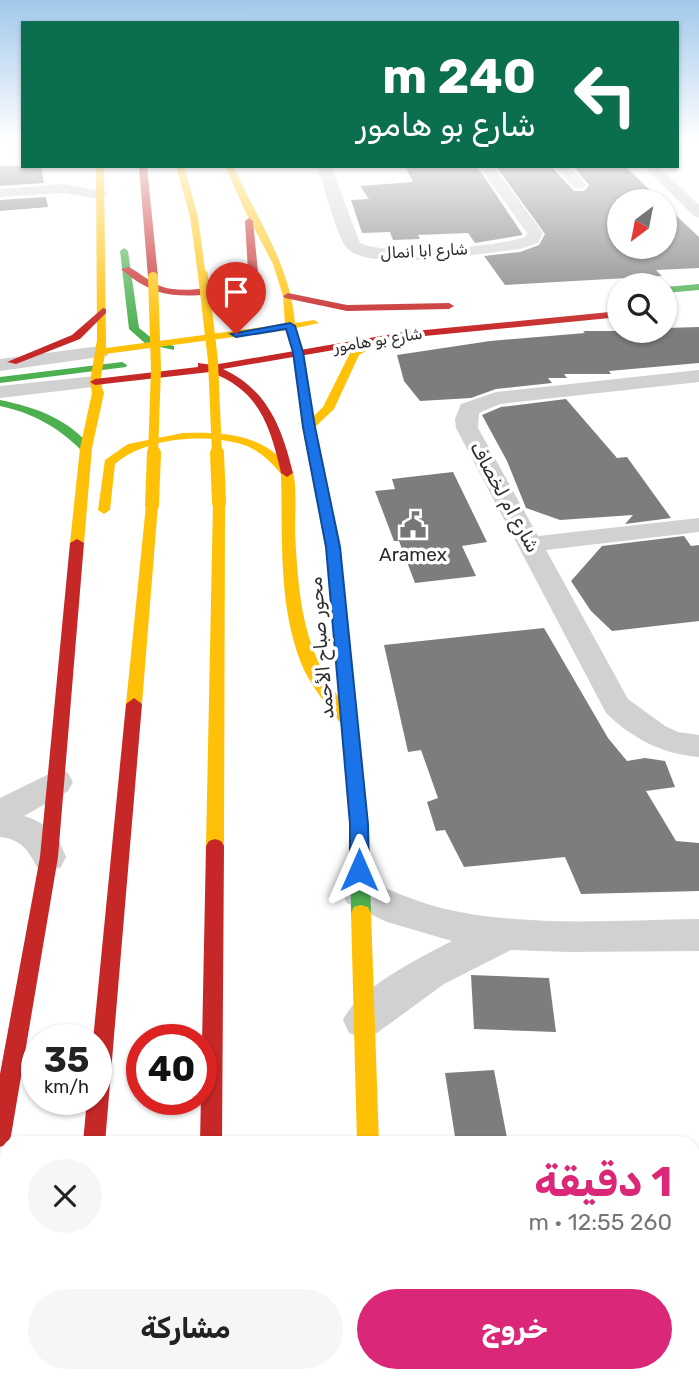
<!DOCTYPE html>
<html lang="ar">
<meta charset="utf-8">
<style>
:root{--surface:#fff;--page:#f6f6f6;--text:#222;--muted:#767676;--accent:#db2777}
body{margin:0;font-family:Rubik,"Noto Naskh Arabic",sans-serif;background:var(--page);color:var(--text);direction:rtl;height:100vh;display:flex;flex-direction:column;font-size:26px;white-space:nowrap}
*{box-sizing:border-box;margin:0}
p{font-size:23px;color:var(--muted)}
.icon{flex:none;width:38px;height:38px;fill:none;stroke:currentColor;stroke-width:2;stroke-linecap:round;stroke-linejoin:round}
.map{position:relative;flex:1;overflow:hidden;direction:ltr}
.panel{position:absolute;left:0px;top:1136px;width:700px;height:247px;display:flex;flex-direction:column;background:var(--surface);border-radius:21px 21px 0 0;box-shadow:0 2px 5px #0004;direction:rtl}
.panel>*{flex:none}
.hud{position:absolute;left:21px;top:21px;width:658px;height:147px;border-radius:0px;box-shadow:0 2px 5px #0004;direction:rtl;background:#0b6e4f;color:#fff;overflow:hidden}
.needle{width:46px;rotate:212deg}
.buttons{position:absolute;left:607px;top:189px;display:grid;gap:14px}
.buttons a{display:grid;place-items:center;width:70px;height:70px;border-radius:50%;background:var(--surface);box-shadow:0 2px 5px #0004;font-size:35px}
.speed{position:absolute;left:21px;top:1024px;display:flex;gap:14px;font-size:35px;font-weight:700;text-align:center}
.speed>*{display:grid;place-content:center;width:91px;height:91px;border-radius:50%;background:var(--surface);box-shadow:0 2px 5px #0004;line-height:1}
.speed small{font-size:18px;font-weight:400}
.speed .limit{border:10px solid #d22;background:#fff;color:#111}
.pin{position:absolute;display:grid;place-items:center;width:60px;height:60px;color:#fff;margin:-72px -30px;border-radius:50% 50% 50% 0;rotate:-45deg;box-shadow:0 0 7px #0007}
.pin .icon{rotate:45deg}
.me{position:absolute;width:77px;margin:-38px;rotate:0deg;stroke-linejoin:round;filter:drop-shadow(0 0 5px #0008)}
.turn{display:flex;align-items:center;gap:24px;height:147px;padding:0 28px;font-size:32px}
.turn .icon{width:91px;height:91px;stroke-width:2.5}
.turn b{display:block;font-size:49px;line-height:60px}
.round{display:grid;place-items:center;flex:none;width:74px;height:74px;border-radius:37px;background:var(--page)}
.summary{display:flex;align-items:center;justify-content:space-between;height:119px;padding:0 28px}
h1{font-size:42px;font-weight:700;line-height:52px;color:var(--accent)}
.action{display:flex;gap:14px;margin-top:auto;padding:14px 28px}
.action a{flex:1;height:80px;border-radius:42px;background:var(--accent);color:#fff;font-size:28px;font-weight:700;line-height:80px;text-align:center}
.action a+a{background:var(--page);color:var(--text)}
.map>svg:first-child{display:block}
.green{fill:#eef3eb}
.building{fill:#7d7d7d}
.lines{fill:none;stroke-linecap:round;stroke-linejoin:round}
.street{fill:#d1d1d1;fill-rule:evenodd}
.fast{fill:#4caf50;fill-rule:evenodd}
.slow{fill:#ffc107;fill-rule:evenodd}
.jam{fill:#c62828;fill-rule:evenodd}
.slow-bridge-far1{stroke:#ffc107;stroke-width:10}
.slow-bridge{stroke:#ffc107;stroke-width:14}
.route{fill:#1a73e8;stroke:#114b97;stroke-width:2}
.labels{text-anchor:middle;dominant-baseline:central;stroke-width:7;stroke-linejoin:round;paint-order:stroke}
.far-street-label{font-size:16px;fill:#2c2c2c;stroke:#fff}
.street-label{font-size:19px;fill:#2c2c2c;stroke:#fff}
.poi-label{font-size:19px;fill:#2c2c2c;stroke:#fff}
</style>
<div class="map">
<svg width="699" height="1382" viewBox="0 0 699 1382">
<rect width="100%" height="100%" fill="#fff"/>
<path class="green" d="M699,1180V1382H486V1376H693V1181Z"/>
<path class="building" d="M0,166H41L44,183L0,186Z
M405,166H477L523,235L475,243L468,233L418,235L420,239L393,240L390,232L362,233L351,200L369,199L360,186L413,182Z
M496,166H551L574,191H584L589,185L573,166H625L661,201H620V247H665V205L699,237V268L656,270L662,276L505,285L484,256L520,252L539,245L545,234Z
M46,197L48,207L0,211V200Z
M699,327V363L609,371L611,374H564L567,378H548L552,383L496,389L471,398L420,401L404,381L397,355L490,341L585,333L583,331H665V328Z
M566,399L617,458L627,457L671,518L625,524L633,515L560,520L526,508L507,461L482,415L501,407Z
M453,472L487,542L462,546L476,576L415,583L399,541H394L375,491L395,489L392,479Z
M684,536L691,546L699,545V621L612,631L591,611L571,581L602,546Z
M544,628L608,738L627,761L645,758L665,761L675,787L646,791L676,841L699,843V891L581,894L565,857L464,867L445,830L436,831L427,802L438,798L421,750L408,752L384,645Z
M471,975L549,978L556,1032L474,1029Z
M494,1070L508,1143H456L445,1073Z"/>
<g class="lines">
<path class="street" d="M317,166H331L360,243C390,257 494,247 525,237L527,233L479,166H493L543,233L538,243L520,249C488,252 366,274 346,247C337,236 323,183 317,166Z
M554,166H569L586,185L584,188H574Z
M643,166H658L699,205V218L694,216Z
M63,184L105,192L107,195L100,199L63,193L0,197V189Z
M100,346L107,348L110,352L107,356L0,371V359Z
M699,370V382L500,404L479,413L478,428L538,536L699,518V532L546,550L628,699L665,726L678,732L699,735V757C662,754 633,739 606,713L456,428L455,419L461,404L496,392Z
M95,376L102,378L105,382L102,386L0,398V386Z
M57,770L68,773L73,782L68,791L24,816C47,823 58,835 66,857L61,867L49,871L37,867C28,850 21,839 0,837V798Z
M360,878C387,888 413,901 441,908C525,928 614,920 699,919V951L569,952L511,950L444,984L377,1033L363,1038L349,1033L343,1020C358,988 421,957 452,941L387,922L347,903L342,893L347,883Z"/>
<path class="fast" d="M124,248L128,251L139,328L154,340L174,346V350L146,344L129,329L120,251Z
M699,284V290L665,293V287Z
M122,362L127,365L126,367L0,383V377Z
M0,400C35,407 69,419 92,448L90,451H82C58,427 33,413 0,406Z
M307,413L313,416L340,547L368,824L371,913L368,919L361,921L354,919L351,913L350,824L326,547L301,416Z
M58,1376H84L83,1382H57Z
M195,1376H221V1382H195Z"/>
<path class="slow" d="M96,166H104L106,348L285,324L283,296L273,264L245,211L225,166H233C257,219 290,264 295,323L314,320L319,323L296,328L303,352L313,416L307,419L301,416L293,352L286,330L105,354L100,382L104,393L92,448L84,543L77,547L70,543L80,448L92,393L90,382L97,340Z
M176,166H184L198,217L206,277L198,275L190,217Z
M378,336L387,338L359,355L334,409L313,429H305V425L323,407L351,351Z
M183,433C218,432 258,433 283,461C286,464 292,469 293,473C297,484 295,518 295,532C299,608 304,657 354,717L356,721L354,725H342C329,708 315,691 305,672C277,611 283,538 281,474C271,462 261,452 247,446C209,432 145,437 115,464L110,510L104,514L98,510L105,460L128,444Z
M219,499L225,503L224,846L221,851L215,853L209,851L206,846L213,503Z
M152,501L158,505L142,704L134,710L126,704L146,505Z
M361,905L368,907L371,913L379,1143H357L351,913L354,907Z"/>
<path class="jam" d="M139,166H147L158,277L153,280L148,277Z
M249,218L253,221L258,272C238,295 187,300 159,292C146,288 131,278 121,269L129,267C140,273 151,283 163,287C184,294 233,287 248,271L245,221Z
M288,293L347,305L449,303L454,306L449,309L347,311L285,298L283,296Z
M103,308L106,309V313L80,339L16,364L7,362L72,335Z
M620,311V317L404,338L223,369C268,390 282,428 293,473L287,477L281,473C270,425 259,390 210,372L95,385L90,382L95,379L198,367V363L213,365L404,332Z
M77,539L84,543L58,857L11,1136L7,1144L0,1147V1074L40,857L70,543Z
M134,698L142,704L105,1143H83L87,1099H96V1040H93L126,704Z
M215,839L221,841L224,846L222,1143H200L206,846L209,841Z
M362,1376H388L389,1382H363Z"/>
<path class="slow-bridge-far1" d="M203,275L213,361L217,454
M153,277L156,369L153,454"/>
<path class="slow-bridge" d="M217,453L219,503
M152,505L154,453"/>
</g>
<linearGradient id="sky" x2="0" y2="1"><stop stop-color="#a1c8eb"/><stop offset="0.42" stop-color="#fff"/><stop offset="1" stop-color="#fff" stop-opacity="0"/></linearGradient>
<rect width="699" height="333" fill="url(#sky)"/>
<path class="route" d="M290,323L295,326L303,352L315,427L340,547L368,824L369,870L366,876L359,878L353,876L350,870V824L326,547L303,427L293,352L286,329L236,337L231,334Z"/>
<defs>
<g id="civic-bare" transform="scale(2.1)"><path d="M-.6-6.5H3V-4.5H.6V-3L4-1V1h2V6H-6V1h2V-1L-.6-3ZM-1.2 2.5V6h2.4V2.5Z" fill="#767676" stroke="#fff" stroke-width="2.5" paint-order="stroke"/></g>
</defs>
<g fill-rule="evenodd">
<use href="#civic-bare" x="413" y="525"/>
</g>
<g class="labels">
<g class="far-street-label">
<text transform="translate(424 251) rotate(-3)">شارع ابا انمال</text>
<text transform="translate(378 340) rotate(-9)">شارع بو هامور</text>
</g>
<g class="street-label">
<text transform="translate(505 497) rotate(61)">شارع ام لخصاف</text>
<text transform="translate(321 648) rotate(-95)">محور صباح الأحمد</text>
</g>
<g class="poi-label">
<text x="413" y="554">Aramex</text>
</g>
</g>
</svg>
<div class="buttons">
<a><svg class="needle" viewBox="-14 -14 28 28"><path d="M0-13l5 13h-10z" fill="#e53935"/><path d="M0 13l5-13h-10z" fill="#767676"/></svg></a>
<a><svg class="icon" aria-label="search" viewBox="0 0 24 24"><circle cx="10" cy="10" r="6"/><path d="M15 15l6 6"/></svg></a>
</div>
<div class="speed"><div>35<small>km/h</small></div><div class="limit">40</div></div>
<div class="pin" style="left:236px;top:334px;background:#d93025"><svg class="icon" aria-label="arrive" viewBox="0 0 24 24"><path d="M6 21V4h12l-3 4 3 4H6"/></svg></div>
<svg class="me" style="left:359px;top:870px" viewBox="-20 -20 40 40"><path d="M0-17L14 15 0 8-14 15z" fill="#1a73e8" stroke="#fff" stroke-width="4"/></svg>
<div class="hud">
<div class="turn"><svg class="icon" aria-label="left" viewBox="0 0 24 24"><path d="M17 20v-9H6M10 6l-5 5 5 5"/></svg><div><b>240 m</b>شارع بو هامور</div></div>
</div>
<section class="panel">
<div class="summary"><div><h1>1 دقيقة</h1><p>260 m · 12:55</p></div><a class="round"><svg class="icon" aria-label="close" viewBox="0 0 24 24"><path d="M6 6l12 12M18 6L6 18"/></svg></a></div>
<div class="action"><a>خروج</a><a>مشاركة</a></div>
</section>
</div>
